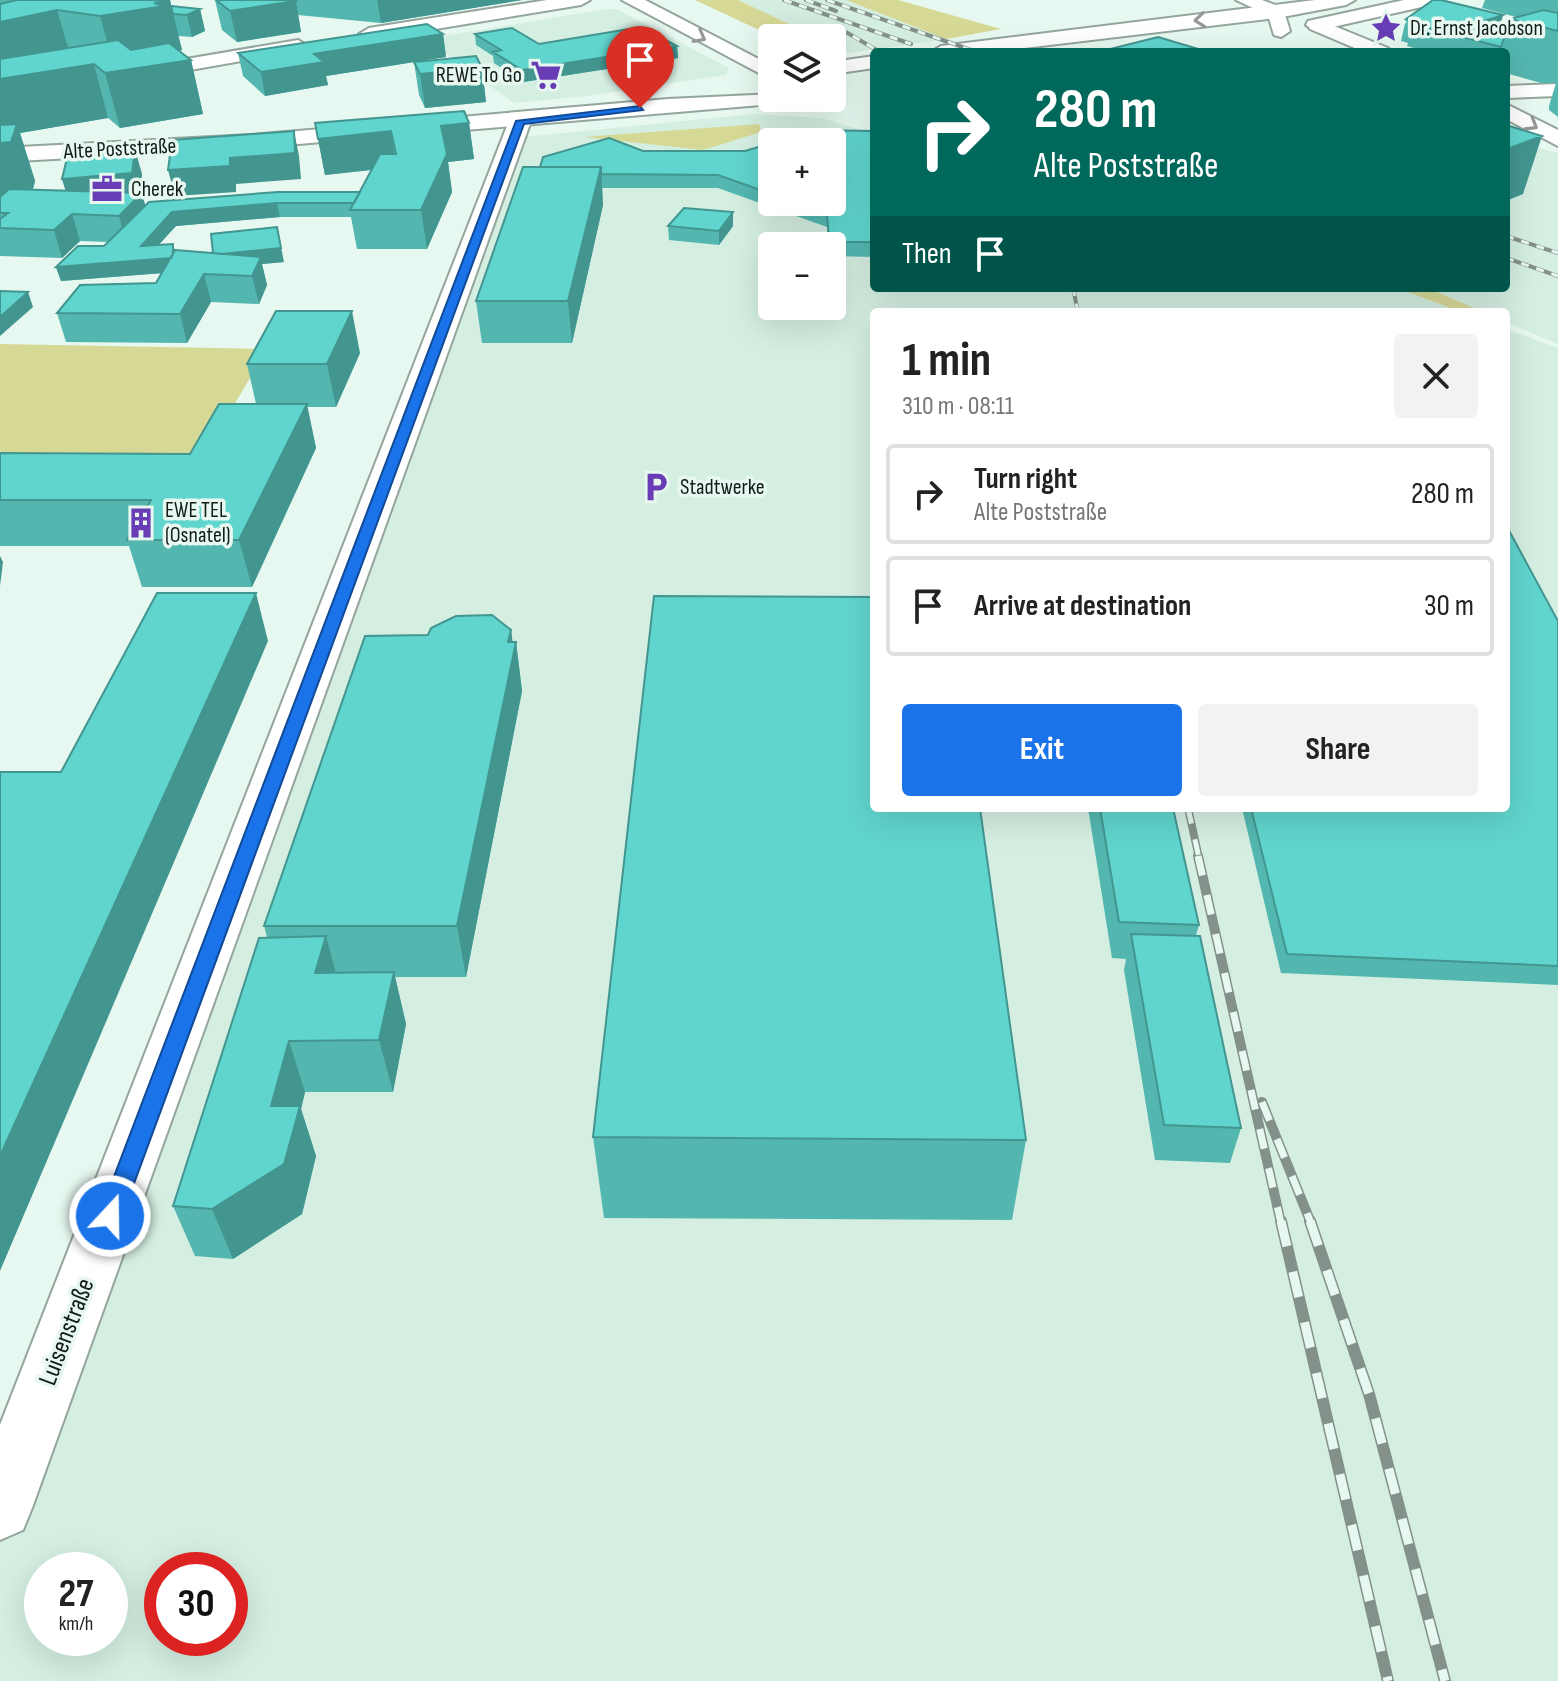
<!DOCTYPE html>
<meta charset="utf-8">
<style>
:root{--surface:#fff;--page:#f2f2f2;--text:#222;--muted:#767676;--line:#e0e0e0;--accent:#1a73e8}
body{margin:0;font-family:"Sofia Sans Condensed",sans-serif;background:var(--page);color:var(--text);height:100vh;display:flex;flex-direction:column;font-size:30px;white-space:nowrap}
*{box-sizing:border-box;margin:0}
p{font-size:26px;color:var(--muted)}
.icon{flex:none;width:44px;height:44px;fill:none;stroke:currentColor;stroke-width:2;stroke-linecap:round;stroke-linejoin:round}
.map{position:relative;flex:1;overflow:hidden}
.panel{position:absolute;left:870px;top:308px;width:640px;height:504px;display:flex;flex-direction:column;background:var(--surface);border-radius:8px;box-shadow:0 8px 32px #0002}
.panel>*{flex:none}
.top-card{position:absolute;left:870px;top:48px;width:640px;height:244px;border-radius:8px;box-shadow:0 8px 32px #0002;background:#00695c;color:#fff;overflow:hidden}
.fabs{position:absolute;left:758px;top:24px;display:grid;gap:16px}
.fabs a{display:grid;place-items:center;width:88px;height:88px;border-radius:8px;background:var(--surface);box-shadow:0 8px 32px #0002;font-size:40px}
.speed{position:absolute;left:24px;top:1552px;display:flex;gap:16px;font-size:40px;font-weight:700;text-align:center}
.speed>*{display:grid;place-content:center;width:104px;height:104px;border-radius:50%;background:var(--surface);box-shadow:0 8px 32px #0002;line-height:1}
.speed small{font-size:20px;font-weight:400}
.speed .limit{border:12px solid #d22;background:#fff;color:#111}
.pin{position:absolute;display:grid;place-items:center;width:68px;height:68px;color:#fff;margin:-82px -34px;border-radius:50% 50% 50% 0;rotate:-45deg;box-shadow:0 0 8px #0007}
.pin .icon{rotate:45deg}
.me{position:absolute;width:88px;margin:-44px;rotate:21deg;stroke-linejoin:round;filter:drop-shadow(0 0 6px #0008)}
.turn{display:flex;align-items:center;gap:28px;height:168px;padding:0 32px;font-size:36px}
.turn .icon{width:104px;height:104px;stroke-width:2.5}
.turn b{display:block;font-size:56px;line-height:68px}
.then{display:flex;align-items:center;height:76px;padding:0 32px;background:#0003;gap:16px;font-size:30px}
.round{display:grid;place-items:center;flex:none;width:84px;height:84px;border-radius:8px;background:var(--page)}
.summary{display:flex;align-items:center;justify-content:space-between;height:136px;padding:0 32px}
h1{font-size:48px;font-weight:700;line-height:60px}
.cta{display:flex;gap:16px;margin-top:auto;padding:16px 32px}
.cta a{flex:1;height:92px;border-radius:8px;background:var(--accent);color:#fff;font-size:32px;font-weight:700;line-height:92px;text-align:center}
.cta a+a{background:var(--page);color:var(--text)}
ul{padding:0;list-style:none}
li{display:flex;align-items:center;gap:24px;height:100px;margin:0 16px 12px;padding:0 16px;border:4px solid var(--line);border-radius:8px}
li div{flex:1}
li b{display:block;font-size:30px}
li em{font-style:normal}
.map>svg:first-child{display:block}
.built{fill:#d4eee1;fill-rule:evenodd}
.green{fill:#d6d996}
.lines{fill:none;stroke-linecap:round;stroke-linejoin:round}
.minor-casing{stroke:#94a59c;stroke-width:4}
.secondary-casing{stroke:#94a59c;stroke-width:4}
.minor{fill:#fff;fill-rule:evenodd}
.secondary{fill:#fff;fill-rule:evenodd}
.rail-far3-casing{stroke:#84918b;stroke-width:4}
.rail-far2-casing{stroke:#84918b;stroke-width:8}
.rail-far1-casing{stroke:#84918b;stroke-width:10}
.rail-casing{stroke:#84918b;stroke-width:12}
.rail-far3{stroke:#e6f8ef;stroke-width:3;stroke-dasharray:8;stroke-linecap:butt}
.rail-far2{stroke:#e6f8ef;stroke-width:5;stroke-dasharray:16;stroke-linecap:butt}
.rail-far1{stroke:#e6f8ef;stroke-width:7;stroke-dasharray:20;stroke-linecap:butt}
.rail{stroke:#e6f8ef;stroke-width:9;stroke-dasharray:26;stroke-linecap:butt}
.wall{fill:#53b7b0}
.shaded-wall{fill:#439590}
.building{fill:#60d5cd;stroke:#439590;stroke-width:2}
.oneway{stroke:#969897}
.route{fill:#1a73e8;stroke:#114b97;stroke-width:2}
.labels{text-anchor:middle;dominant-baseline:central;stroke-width:7;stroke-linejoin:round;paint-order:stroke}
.far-poi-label{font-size:22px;fill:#151b18;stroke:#e6f8ef;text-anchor:start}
.far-street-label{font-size:22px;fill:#151b18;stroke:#e6f8ef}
.street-label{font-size:26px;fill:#151b18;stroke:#e6f8ef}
</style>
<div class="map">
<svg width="1558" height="1681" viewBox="0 0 1558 1681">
<rect width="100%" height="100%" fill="#e6f8ef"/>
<path class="built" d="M738,0H846L946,39L849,53L832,44V38H819Z
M606,9H616L729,68L726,75L587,96L514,103L425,39Z
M753,114L822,118L874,134V288H1396L1461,312H874V808H1506V329L1558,348V1681H0V1504L514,138ZM772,142H832V202H772ZM772,246H832V306H772ZM42,1570H110V1638H42ZM162,1570H230V1638H162Z
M1506,128L1539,148L1558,153V344L1506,322V312H1483L1428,288H1506Z"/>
<path class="green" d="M695,0H738L819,38H776Z
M846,0H898L1001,29L946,39Z
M759,124L761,132L703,150L584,137Z
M1397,288H1428L1483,312H1461Z
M0,344L267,349L183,492H0Z"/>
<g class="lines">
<g class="minor-casing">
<path id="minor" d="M547,0H590L581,5L369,40L359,34L369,28Z
M1236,0H1262L1283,8L1290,31L1281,37L1274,35L1268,15Z
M1317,19L1388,48L1391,52H1364L1310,29L1308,25Z
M298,40L308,46L305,50L133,80L123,74L133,68Z
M1558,84V96L1506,98V86Z
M1506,104L1558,130V146L1506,119Z
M520,114L531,121L32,1508L23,1530L0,1540V1425L509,121Z"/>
</g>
<g class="secondary-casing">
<path id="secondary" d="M622,0H645L772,66V80Z
M1315,0H1355L1346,5L1277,18L990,52H931L941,46Z
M1404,0H1438L1435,4L1315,31L1306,25L1308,21Z
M874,56V68L832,74V62Z
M772,94V98H801L797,102L251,148L0,162V148L251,135L668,99Z"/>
</g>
<use href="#minor" class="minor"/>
<use href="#secondary" class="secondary"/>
<g class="rail-far3-casing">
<path id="rail-far3" d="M784,0L911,44
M806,0L836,11
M827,0L977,52
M839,28L880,52
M1506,236L1558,253
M1506,258L1558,276
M1073,288L1078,312"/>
</g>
<g class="rail-far2-casing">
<path id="rail-far2" d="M1188,808L1199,858"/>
</g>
<g class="rail-far1-casing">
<path id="rail-far1" d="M1198,856L1281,1223
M1262,1102L1311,1223"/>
</g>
<g class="rail-casing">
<path id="rail" d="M1281,1221L1388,1681
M1310,1221L1369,1394L1445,1681"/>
</g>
<use href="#rail-far3" class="rail-far3"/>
<use href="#rail-far2" class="rail-far2"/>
<use href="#rail-far1" class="rail-far1"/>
<use href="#rail" class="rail"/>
</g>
<path class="wall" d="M0,0H170L171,6L200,9L205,31L192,37L178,36L182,50L179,51L191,60L203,114L120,128L108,118L20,133L35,181L33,190L66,191L62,179L142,174L140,193H142L145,206L360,192L372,170L325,175L315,123H469L474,159L448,162L452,192L427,249H357L351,217H280L176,226L158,245L175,251L284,262L262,264L267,285L259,304L211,302L187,343L66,342L57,313L156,283L162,273L61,281L56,267L104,246L108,242L80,241L62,258L0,256Z
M215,0H522L381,23L298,15L301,32L237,42L222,30Z
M1485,0H1558V117L1549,110V106L1556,83H1541L1506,73V52H1428L1407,46L1408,43L1401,41L1406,19L1503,15L1499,29L1506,31L1510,19L1516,17L1482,8Z
M443,34L446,57L417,61L482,68L486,102L425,108L419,95L414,62L326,76L328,85L265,96L243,76L238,53Z
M475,34L539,44L677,46L678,58L523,82L494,63L493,56L476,45Z
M1114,48H1195V50L1208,52H1114Z
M874,131V257L832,256V246H828L827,227L718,188H602L603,205L572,343H482L476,301L540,167L643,151H745L772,143V202H832Z
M733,212V226L719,245L669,240L668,226Z
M360,353L336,407H307L316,448L252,587H142L129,546H0V453L190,454L256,404L247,364Z
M1558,621V985L1281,973L1242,808H1506Z
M511,630L512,642H516L522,691L466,977H395L406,1024L393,1092H305L301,1109L316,1156L302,1214L233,1259L195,1256L173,1206L267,937L264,926L428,635Z
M1088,808H1173L1199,925L1196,935L1241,1128L1230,1163L1155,1160L1124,970L1126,959L1112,958Z
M593,1137L1026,1140L1012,1220L604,1218Z"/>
<path class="shaded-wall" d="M170,0L182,50L114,67L100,16Z
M377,0H522L381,23Z
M296,1L301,32L237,42L230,11Z
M200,9L205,31L192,37L187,15Z
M57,10L72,61L0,78V22Z
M1503,15L1497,37L1478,23Z
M443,34L446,57L326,76L328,85L265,96L261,72L314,54Z
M677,46L678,58L523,82L522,70Z
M191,60L203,114L120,128L105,73Z
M94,64L108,118L20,133L35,181L29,201L0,204V79Z
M482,68L486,102L425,108L420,74Z
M469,123L474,159L448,162L452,192L427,249L421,210L441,126Z
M294,131L299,156L301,179L236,184V192L175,196L168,170L230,158Z
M391,131L396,167L325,175L318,139Z
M1542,136L1523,194L1506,201L1507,149Z
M135,149L142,174L140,196L142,193L149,220L126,243L119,216L70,205L62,179Z
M601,167L603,205L572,343L568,301Z
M277,203L280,217L176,226L145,260L173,244L177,258L176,272L61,281L56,267L141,246L172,212Z
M733,212V226L719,245V231Z
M72,214L80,241L62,258L54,230Z
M277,227L284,262L262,264L267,285L259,304L252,276L213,255Z
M204,274L211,302L187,343L180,314Z
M28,292L33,307L0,336V317Z
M352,311L360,353L336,407L327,364Z
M307,404L316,448L252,587L239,540Z
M0,556L3,562L0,586Z
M256,593L268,641L0,1271V1156Z
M511,630L514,652L516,642L522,691L466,977L457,926Z
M326,936L340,988L315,973Z
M394,972L406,1024L393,1092L379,1040Z
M289,1041L305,1092L301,1109L316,1156L302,1214L233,1259L212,1209L271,1106Z"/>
<path class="building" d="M17,0H169L154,3L164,6L100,16L57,10L0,22V4Z
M216,0H294L296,1L230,11Z
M1433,0H1441L1503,15L1478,23L1506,31L1501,47L1412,24L1418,22L1406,19Z
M171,6L200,9L187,15L173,14Z
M1543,10L1558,13V31L1510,19Z
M427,24L443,34L314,54L324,62L261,72L238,53Z
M641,27L677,46L522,70L493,52L501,50L475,34L512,28L539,44Z
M1158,37L1195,48L1185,51L1200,50L1208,52H1128L1114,48Z
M118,40L131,50L169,43L191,60L105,73L94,64L0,79V59Z
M476,56L482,68L420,74L414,62Z
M464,111L469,123L441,126L447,154L421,210H350L380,154H396L391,131L318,139L315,123Z
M17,124L11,142L0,143V125Z
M1506,125L1542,136L1507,149L1506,148Z
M812,130L874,131V242H829L827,213L796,202H832V142H775Z
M294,131L295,153L230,158V166L168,170L172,140Z
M609,138L643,151H745L772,143V194L718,175L601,174V167H540L543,157Z
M135,149L132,173L62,179L68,154Z
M523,167H601L568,301H476Z
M9,189L142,193L119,216L72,214L54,230L0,228V219L8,213H0V197Z
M278,192H360L354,203H277L172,212L141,246L173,244V254L171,258L56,267L78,246H104L149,202Z
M684,208L733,212L719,231L668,226Z
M277,227L281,248L222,254L213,253L211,234Z
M175,250L261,257L252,276L204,274L180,314L57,313L80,285L156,283Z
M0,291L28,292L0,317Z
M276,311H352L327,364H247Z
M219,404H307L239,540H127L151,500H0V453L190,454Z
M1506,525L1558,621V966L1287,954L1251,808H1506Z
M157,593H256L0,1156V772H61Z
M654,596L874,597V808H980L1026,1140L593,1137Z
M492,615L511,630L508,642H516L457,926H264L365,636L428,635L431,628L456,616Z
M1100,808H1173L1199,925L1119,922Z
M1131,934L1200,936L1241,1128L1164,1125Z
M326,936L315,973L394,972L379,1040L289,1041L271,1106H300L284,1164L212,1209L173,1206L259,938Z"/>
<defs><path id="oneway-chevron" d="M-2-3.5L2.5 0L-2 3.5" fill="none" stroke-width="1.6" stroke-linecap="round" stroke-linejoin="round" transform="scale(2)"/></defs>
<g class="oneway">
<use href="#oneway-chevron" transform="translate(1200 20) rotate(174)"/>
<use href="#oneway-chevron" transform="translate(700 37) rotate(28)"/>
<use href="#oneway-chevron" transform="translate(1532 125) rotate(31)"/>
</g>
<path class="route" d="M640,106L643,110L524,124L122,1216L118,1223L110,1226L102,1223L99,1216L516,121Z"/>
<defs>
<g id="sight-bare" transform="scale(2.4)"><path d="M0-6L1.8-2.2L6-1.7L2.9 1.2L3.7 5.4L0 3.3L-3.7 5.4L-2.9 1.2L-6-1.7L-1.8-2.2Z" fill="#683db5" stroke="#e6f8ef" stroke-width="2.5" paint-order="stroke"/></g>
<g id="supermarket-bare" transform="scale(2.4)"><path d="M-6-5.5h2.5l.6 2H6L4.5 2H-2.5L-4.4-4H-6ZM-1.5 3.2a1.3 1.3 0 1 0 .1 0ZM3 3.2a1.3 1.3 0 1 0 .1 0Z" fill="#683db5" stroke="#e6f8ef" stroke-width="2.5" paint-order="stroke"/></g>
<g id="office-bare" transform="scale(2.4)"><path d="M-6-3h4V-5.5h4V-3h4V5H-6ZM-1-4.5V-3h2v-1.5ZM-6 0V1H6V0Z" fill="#683db5" stroke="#e6f8ef" stroke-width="2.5" paint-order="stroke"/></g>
<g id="parking-bare" transform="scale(2.4)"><path d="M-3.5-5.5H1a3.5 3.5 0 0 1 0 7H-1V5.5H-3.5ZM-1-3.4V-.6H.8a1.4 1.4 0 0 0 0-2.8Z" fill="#683db5" stroke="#e6f8ef" stroke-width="2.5" paint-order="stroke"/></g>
<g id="building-bare" transform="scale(2.4)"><path d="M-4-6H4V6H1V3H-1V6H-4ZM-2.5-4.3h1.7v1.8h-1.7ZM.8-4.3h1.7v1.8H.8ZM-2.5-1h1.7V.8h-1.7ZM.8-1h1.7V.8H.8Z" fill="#683db5" stroke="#e6f8ef" stroke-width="2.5" paint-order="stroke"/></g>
</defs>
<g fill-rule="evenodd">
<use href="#sight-bare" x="1386" y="28"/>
<use href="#supermarket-bare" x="546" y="75"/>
<use href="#office-bare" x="107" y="189"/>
<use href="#parking-bare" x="656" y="487"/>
<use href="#building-bare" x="141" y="523"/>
</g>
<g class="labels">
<g class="far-poi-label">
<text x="1410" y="28">Dr. Ernst Jacobson</text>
<text x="522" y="75" text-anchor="end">REWE To Go</text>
<text x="131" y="189">Cherek</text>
<text x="680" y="487">Stadtwerke</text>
<text x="165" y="510">EWE TEL<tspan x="165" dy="25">(Osnatel)</tspan></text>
</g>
<g class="far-street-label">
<text transform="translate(120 149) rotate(-3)">Alte Poststraße</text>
</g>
<g class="street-label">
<text transform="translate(67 1332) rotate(-69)">Luisenstraße</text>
</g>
</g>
</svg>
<div class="fabs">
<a><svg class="icon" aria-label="layers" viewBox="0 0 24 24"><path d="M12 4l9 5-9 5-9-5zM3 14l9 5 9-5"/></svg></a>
<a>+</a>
<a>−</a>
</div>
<div class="speed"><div>27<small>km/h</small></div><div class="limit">30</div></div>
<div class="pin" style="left:640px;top:108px;background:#d93025"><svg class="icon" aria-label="arrive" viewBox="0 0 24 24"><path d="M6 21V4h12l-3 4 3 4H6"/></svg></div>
<svg class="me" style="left:110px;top:1216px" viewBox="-20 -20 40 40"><circle r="17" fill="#1a73e8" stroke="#fff" stroke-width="3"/><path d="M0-11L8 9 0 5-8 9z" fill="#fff"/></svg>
<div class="top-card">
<div class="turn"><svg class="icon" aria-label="right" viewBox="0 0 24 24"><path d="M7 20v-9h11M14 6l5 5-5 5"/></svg><div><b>280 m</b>Alte Poststraße</div></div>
<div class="then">Then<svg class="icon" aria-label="arrive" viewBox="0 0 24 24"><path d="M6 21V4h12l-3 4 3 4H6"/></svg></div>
</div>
<section class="panel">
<div class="summary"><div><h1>1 min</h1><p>310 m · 08:11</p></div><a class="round"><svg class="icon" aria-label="close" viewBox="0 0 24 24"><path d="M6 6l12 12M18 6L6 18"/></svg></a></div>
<ul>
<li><svg class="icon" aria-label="right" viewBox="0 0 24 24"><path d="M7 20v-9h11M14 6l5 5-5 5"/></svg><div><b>Turn right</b><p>Alte Poststraße</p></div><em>280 m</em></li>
<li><svg class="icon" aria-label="arrive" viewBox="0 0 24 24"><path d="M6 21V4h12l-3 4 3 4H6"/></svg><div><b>Arrive at destination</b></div><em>30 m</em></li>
</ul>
<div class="cta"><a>Exit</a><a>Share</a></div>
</section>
</div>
